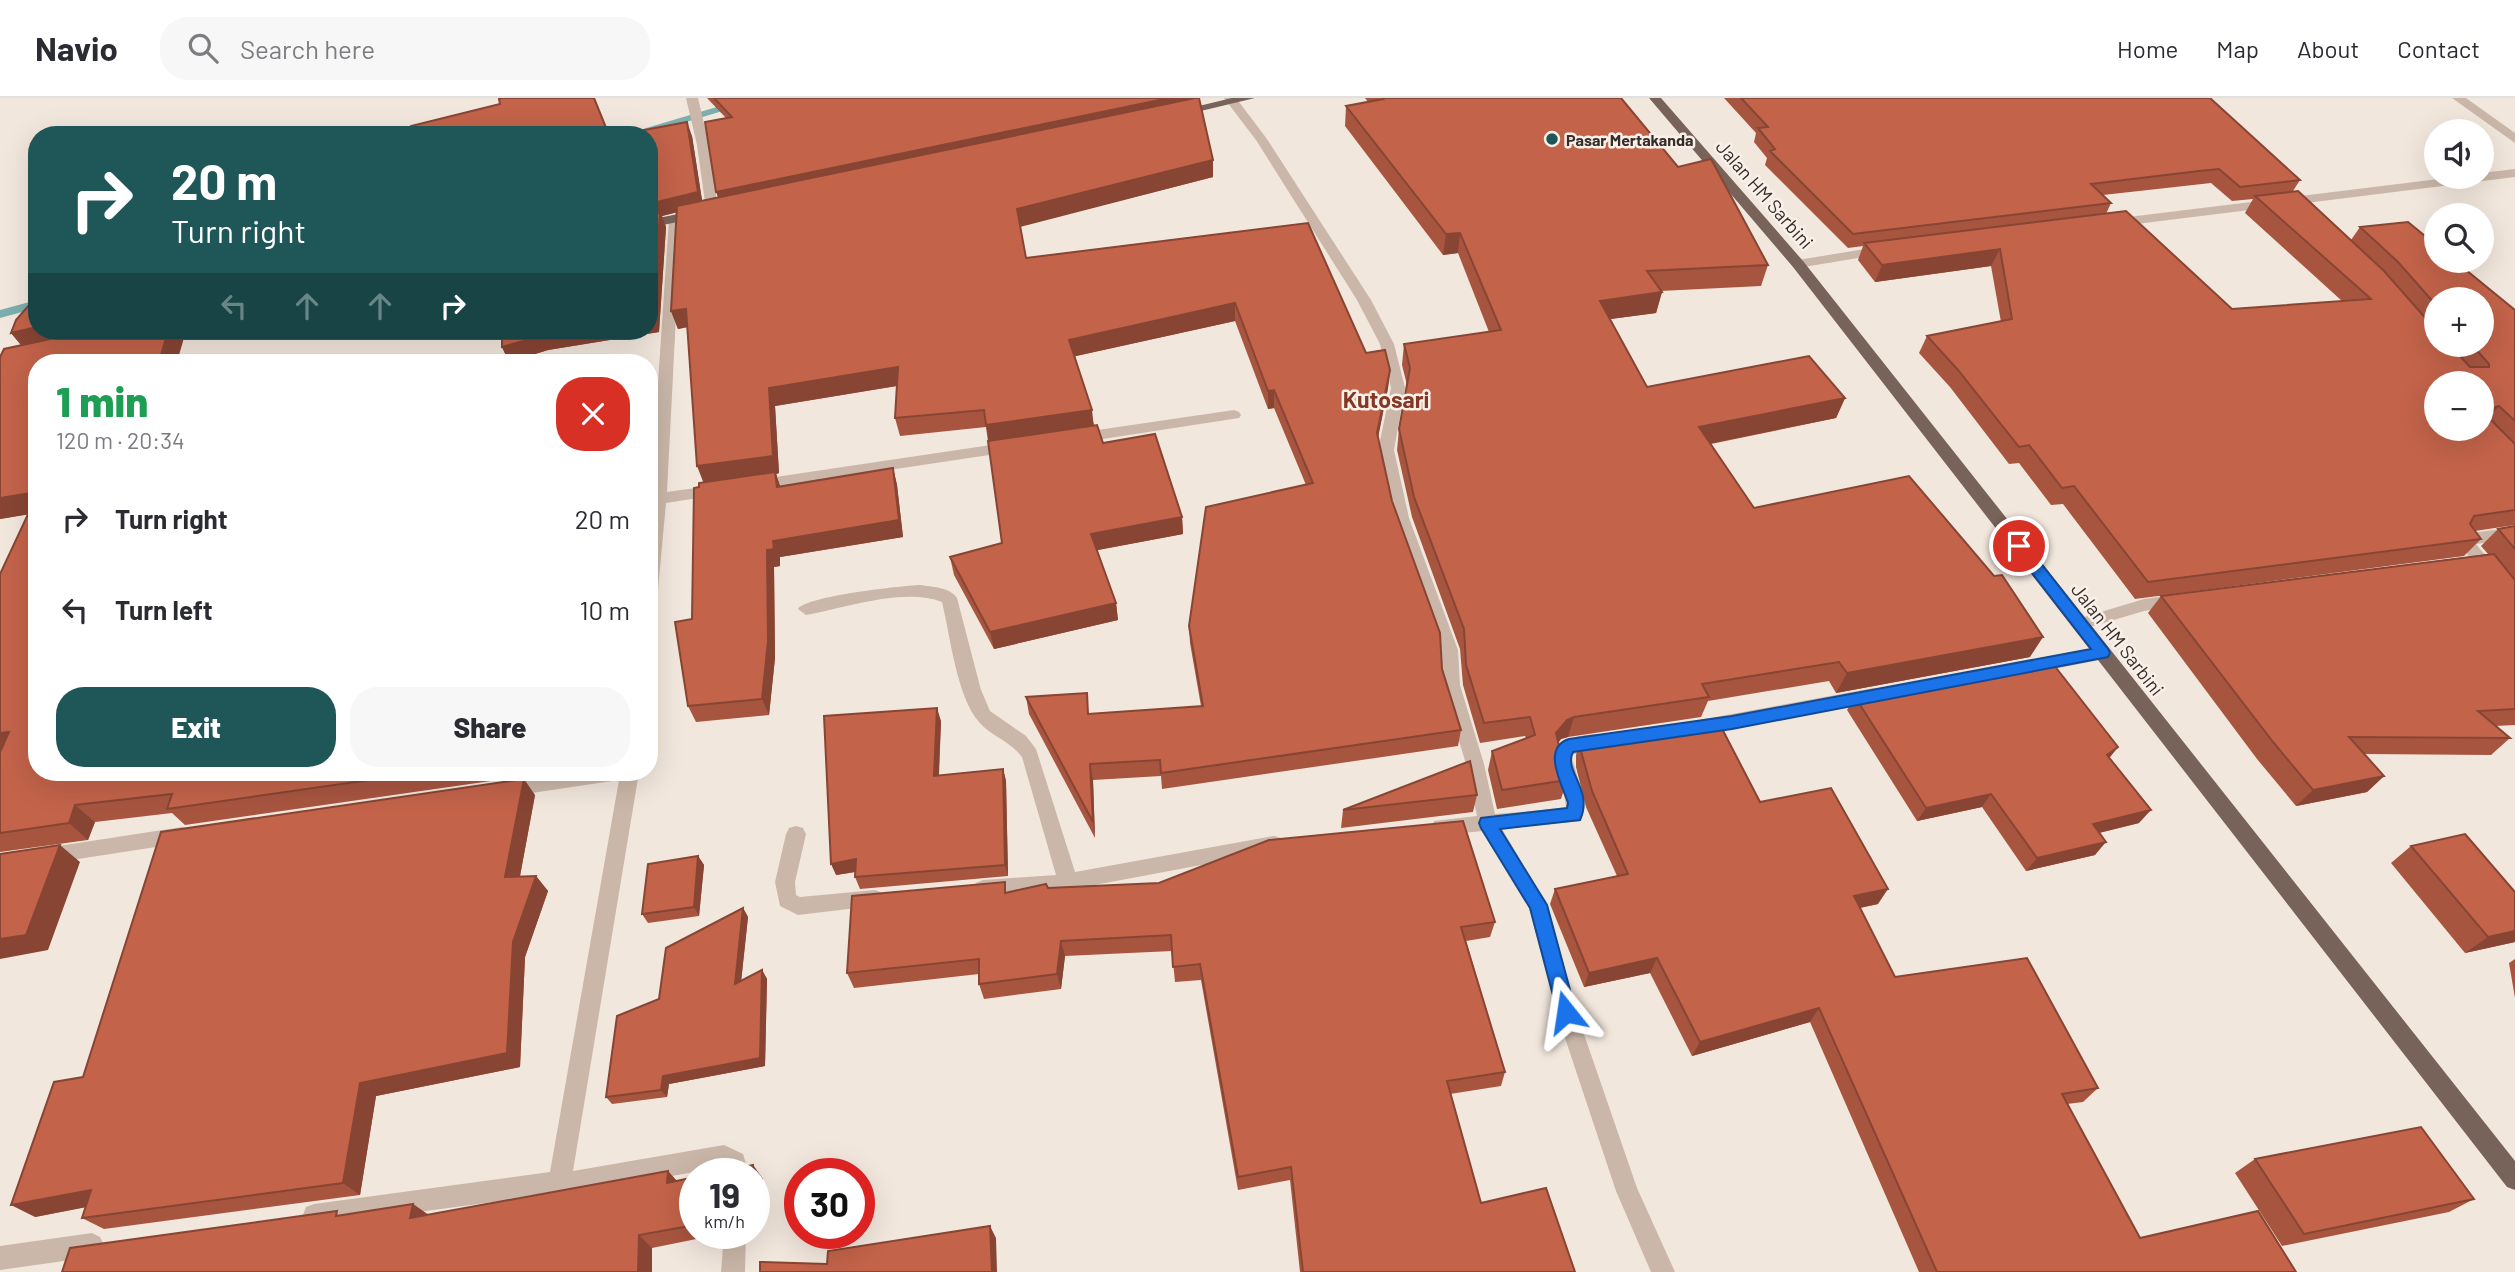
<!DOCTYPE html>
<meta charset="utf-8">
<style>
:root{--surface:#fff;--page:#f7f7f7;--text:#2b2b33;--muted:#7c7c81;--line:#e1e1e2;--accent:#1f5658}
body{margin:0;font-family:Barlow,sans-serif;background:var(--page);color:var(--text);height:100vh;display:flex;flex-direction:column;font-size:26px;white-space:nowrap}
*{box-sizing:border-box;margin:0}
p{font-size:23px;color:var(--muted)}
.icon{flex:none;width:38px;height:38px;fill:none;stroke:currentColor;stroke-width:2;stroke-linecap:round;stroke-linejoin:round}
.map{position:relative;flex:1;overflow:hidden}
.sheet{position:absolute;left:28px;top:256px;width:630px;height:427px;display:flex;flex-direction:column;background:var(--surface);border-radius:28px;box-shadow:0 7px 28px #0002}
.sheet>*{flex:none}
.top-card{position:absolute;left:28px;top:28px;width:630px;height:214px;border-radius:28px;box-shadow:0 7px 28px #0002;background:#1f5658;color:#fff;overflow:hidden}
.buttons{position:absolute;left:2424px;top:21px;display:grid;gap:14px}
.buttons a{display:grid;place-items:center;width:70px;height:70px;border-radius:50%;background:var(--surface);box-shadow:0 7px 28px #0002;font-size:35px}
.speed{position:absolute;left:679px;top:1060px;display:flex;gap:14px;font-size:35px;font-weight:700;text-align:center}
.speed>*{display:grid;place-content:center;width:91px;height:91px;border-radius:50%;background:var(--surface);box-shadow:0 7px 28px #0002;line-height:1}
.speed small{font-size:18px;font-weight:400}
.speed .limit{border:10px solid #d22;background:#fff;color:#111}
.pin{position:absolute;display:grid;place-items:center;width:60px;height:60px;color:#fff;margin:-30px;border:4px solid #fff;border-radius:50%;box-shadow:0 2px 7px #0007}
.me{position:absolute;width:77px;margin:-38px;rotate:345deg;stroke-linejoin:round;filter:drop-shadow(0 0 5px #0008)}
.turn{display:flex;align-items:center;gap:24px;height:147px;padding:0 28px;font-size:32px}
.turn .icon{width:91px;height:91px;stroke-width:2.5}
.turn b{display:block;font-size:49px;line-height:60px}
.lanes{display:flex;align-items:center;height:66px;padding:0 28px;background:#0003;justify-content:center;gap:35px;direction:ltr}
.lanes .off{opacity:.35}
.round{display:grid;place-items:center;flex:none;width:74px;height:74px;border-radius:28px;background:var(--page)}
.overview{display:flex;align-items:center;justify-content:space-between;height:119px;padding:0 28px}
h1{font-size:42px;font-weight:800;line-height:52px;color:#1e9e55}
.cta{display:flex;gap:14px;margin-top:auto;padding:14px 28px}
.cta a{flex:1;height:80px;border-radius:28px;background:var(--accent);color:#fff;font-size:28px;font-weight:800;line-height:80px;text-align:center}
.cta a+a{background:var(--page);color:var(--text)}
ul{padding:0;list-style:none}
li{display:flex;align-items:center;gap:21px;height:91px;padding:0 28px}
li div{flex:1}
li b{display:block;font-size:26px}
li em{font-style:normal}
header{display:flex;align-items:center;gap:42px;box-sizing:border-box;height:98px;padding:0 35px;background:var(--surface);border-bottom:2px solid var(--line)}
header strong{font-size:33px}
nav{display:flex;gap:38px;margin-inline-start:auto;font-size:24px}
.search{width:490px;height:63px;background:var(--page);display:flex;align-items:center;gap:18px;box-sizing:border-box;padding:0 24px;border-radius:28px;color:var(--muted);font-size:26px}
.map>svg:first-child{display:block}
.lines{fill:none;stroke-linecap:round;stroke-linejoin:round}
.stream{fill:#7caeae;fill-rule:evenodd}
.minor{fill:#cab7a9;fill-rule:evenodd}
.major{fill:#78635a;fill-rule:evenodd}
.wall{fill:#a85540;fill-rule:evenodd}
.shaded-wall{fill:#884534}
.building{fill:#c3634a;stroke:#884534;stroke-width:2;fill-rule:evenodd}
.route{fill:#1a73e8;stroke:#114b97;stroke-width:2}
.poi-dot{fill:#1f5658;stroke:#f9f1e9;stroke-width:2.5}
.labels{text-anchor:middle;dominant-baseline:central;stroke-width:5;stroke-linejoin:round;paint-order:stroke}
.far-poi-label{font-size:16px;font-weight:bold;fill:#372d29;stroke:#f9f1e9;text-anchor:start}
.street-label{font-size:19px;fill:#372d29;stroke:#f9f1e9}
.quarter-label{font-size:23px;font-weight:bold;fill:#843724;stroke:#f9f1e9}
</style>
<header>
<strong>Navio</strong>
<div class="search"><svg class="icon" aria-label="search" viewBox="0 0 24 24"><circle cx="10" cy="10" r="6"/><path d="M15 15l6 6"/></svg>Search here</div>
<nav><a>Home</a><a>Map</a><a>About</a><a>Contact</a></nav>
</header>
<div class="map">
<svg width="2515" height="1174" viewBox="0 0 2515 1174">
<rect width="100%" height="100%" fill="#f2e7dd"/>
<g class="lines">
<path class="stream" d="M747,0H766L643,37H623Z
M37,202V210L0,220V212Z"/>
<path class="minor" d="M686,0H698L709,47L718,112L712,116L706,112L697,47Z
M1224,0H1236L1267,41L1371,202L1394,246L1405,290L1394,352L1409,420L1458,552L1460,587L1484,666L1495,716L1566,710C1566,691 1547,665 1556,649C1567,639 1593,633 1608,638L1611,643L1608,648L1571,657L1584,700L1581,723L1502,731L1548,808L1576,913L1637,1090L1675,1174H1651L1616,1093L1556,913L1529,810L1483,733L1441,737L1434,735L1432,729L1434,723L1477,718L1466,666L1442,587L1440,552L1393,420L1378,352L1391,290L1380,246L1357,202L1256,42Z
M2452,0H2466L2515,35V45Z
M2515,71V79L2112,129L2106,125L2112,121L2455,79H2482V75Z
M675,117L681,121L667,394L717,387L725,392L717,397L666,405L657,502L649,508V418L669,121Z
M1883,148L1888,149V155L1798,170L1791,166L1798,162Z
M1234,312L1239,314L1241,317L1239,320L1077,345L1070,340L1077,335Z
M1011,344L1016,345L1019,349L1016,353L755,392L747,387L755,382Z
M2515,429V441L2476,446L2515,493V511L2509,509L2456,442L2464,436Z
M920,487C932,489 950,489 957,500L981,592L990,613L1026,638L1036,651L1075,774L1274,738L1281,740L1284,746L1281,752L1068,792L983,800L976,797L973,791L976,785L983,782L1056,777L1022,659C1010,643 992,639 979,624C957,600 950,537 942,504C905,489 844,510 806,517L798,511C806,498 900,488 920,487Z
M2179,496L2185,498L2187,502L2185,506L2144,513L2080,532L2072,526L2074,522L2144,501Z
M2103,548L2109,550L2112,555L2109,560L2030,576L2024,574L2021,569L2024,564L2030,562Z
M1874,590L1880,592L1883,597L1880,602L1874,604L1699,636L1693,634L1690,629L1693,624L1699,622Z
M572,674H639L573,1073L724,1047L743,1056L749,1076H727L722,1069L577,1095H560L314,1128L306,1125L303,1117L306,1109L314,1106L550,1074L619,682L505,699L498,696L496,691L498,686L505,683Z
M796,728L803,730L806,736L795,784L796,797L800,799L875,792L882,795L885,801L882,807L798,817L780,808L775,784L786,736L789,730Z
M182,729L189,731L192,737L189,743L182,745L0,773V757Z
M92,1135L100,1139L104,1147L100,1155L92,1159L0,1172V1148Z
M724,1136H746L745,1174H721Z"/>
<path class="major" d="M1232,0H1255L1180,18L1174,14Z
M1649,0H1661L1803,163L2515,1063V1092L2507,1089L1793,169Z
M697,112L701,113V119L649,130V122Z"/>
</g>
<path class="wall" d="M707,0H1199L1213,79L1020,128L1026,160L1308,125L1366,255L1390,272L1388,290L1378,340L1392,403L1461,632L1458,648L1162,691L1161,678L1093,682L1095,740L1029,616L1026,599L1090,616L1201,608L1190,545L1189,528L1306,387L1274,310L1268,311L1235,223L1075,258L1094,327L1103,345L1182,419L1183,436L1097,452L1116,505L1118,522L994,551L954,477L950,459L1002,445L986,329L900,338L895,320L897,288L775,308L779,375L776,376L780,388L893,370L897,387L903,439L780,459V468L774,469L775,560L769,617L696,624L688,608L699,389L704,384L687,229L678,231L671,213L677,114L662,118L666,129L659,234L548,252L509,264L502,249L649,233V37L692,38L702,103L718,100L726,20Z
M1365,0H1621L1678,69L1768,167L1761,188L1660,193L1662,194L1656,215L1610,221L1647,289L1845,300L1836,320L1711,346L1754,410L2030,559L1836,595L1829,583L1708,603L1701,619L1568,639L1561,641L1558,645L1567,682L1561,701L1497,711L1488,672L1492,653L1526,640L1525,638L1480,645L1463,587L1460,551L1412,419L1397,352L1399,331L1407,287L1402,267L1404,246L1489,234L1458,155L1443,157L1345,28L1346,8L1368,4Z
M1724,0H2098L2300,82L2293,93L2351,142L2360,129L2515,212V427L2475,433L2481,441L2464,458L2135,501L2063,406L2051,407L2019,365L2009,366L1950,289L1919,255L1927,238L2001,224L1991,168L1875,184L1858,162L1863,148L1848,150L1765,67L1767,60L1754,44L1756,35ZM2211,85L2232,103L2253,101L2245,115L2342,203L2232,211L2106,116L2111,105L2103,97ZM2436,201L2482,247H2436Z
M37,198V674H539V676L185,727L172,715L95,724L88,742L0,754V476L28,416L0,421V259L21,247L11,235Z
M2515,428V627L2495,628L2510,640L2491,657L2364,656L2384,678L2367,694L2296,708L2257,661L2148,515L2161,498L2488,456L2481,448L2498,431Z
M1855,599L2118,649L2109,660L2139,725L2099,735L2095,757L2026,773L1982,709L1917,723L1847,612Z
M941,623L939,678L1003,671L1006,683L1008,778L860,791L855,779V774L836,777Z
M1581,641L1760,704L1878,806L1860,810L1895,879L2098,990L2083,1004L2067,1006L2140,1140L2296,1174H1919L1810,924L1692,958L1650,875L1584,889L1550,806L1555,791L1617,778L1586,709L1576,669V657Z
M535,697L520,778H536L548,793L525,859L520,969L376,998L360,1097L104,1131L82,1120L85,1109L35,1119L83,979Z
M1477,697L1473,714L1341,730L1343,712Z
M2411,748L2515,794V844L2465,855L2391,765Z
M698,758L704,767L699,818L648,825L642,816Z
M1048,790L1495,824L1490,839L1466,843L1505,974L1501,988L1450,996L1481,1105L1575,1174H1300L1290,1082L1238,1092L1201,882L1175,884L1172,853L1065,858L1061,891L984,901L979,886V876L854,890L847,875L1007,794Z
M743,810L748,819L741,883L762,872L767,881L765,968L669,986L667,999L612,1006L606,999L659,901Z
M2515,861V900L2509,865Z
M2255,1061L2474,1101L2449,1114L2282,1148L2235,1075Z
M753,1067L763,1081L762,1128L754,1129V1076Z
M668,1073L677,1083L695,1079V1136H721L652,1150L62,1174L342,1117L413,1106L429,1117Z"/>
<path class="shaded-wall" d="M1169,0H1197L720,105L716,94Z
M687,24L692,38L703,108L662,118L666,129L659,234L548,252L509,264L502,249L541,238L572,233H649V106Z
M1213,62V79L1020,129L1017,111Z
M1460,135L1458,155L1443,157L1446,136Z
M2000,151L1991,168L1875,184L1882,167Z
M1662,194L1656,215L1596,223L1600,203Z
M1235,205V223L1072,259L1069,242Z
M686,211L693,228L678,231L671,213Z
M37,229V233H122L26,253L11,235Z
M168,233H186L177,264H159Z
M898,269L902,287L775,308L779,375L776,376L781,391L777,389L704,386L697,368L769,290Z
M1390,272L1388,290L1375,353L1377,335Z
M1274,292V310L1268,311V293Z
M1845,300L1836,320L1693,349L1699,329Z
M2499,308L2484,325L2486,312Z
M1092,312L1094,330L989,345L986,327Z
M893,370L897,387L903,439L780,459V468L774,469L775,560L769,617L762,601L767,452L773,443Z
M37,394V415L0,421V400Z
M1182,419L1183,436L1093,453L1091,436Z
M1116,505L1118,522L994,551L990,534Z
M2043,539L2030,559L1836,595L1847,575Z
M937,610L941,623L938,691L934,678Z
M1574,619L1568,639L1561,641L1550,655L1556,635L1567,622Z
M9,634L0,656V635Z
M2118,649L2107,663V657Z
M1090,666L1093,682L1095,740L1093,724Z
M1003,671L1006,683L1008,778L1005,767Z
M2384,678L2367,694L2296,708L2313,692Z
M524,681L535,697L517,794L505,779Z
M1991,696L1982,709L1917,723L1926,710Z
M75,707L95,724L88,742L69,725Z
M2151,712L2139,725L2082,739L2093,726Z
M2106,744L2095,757L2026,773L2037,760Z
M60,747L80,764L48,852L0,861V841Z
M698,758L704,767L699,818L694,809Z
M856,761L861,773L836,777L831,766Z
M536,778L548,793L525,859L520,969L376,998L360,1097L343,1085L360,985L513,844Z
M1888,791L1878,806L1844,813L1854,798Z
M743,810L748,819L740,894L735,886Z
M2515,833V844L2465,855L2488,839Z
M1061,843L1065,858L1061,891L1057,876Z
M1657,860L1650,875L1584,889L1589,875Z
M762,872L767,881L765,968L669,986L667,999L661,992L663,978Z
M1819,910L1810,924L1692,958L1700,944Z
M753,1067L763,1081L762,1128L754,1118V1076H753Z
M668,1073L680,1087L667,1085Z
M91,1092L113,1104L35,1119L11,1107Z
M413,1106L431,1119L410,1120Z
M990,1128L996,1140L997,1174H992Z
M639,1137L652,1150V1174H638Z"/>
<path class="building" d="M502,0H594L609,37H410L411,28L500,6L499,1Z
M714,0H1169L716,94L705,24L732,19Z
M1195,0H1199L1213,62L1017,111L1026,160L1308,125L1366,255L1385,252L1390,272L1377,335L1392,403L1440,535L1442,571L1461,632L1161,675L1160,662L1090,666L1093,724L1026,599L1087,595L1088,616L1203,608L1189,528L1206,409L1313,385L1274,292L1268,293L1235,205L1069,242L1092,312L986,327L984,312L895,320L898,269L769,290L773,358L697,368L686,211L671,213L677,108Z
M1382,0H1621L1678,69L1711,61L1768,167L1647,173L1662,194L1600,203L1647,289L1809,258L1845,300L1699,329L1754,410L1909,378L1994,478L2002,477L2043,539L1847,575L1839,564L1702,586L1709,599L1574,619L1567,622L1556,635L1567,682L1502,692L1492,653L1535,637L1530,619L1484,625L1466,567L1464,531L1414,399L1399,331L1410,270L1404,246L1501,232L1460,135L1446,136L1346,8L1383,1Z
M1741,0H2210L2300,82L2240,89L2219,71L2199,73L2091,86L2111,105L1853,136L1770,53L1775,51L1758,30L1768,29Z
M687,24L698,94L649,106V37H618Z
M2298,93L2384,173L2436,232V247H2450L2470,269H2489V266L2472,247H2482V201H2436V207L2398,164L2360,129L2408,124L2436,147V163H2455L2515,212V323L2499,308L2486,312L2487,318L2515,346V412L2474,418L2470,426L2481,441L2148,484L2074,388L2062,390L2029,347L2019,349L1958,272L1927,238L2012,221L2000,151L1882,167L1864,145L2126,113L2232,211L2371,201L2255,98ZM2436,285H2482V331H2436Z
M660,115L653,219L649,220V117Z
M37,198V229L11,235L16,222Z
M87,233H168L159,264H37V394L0,400V259L4,251Z
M502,233H572L541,238L502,249Z
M1097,327L1103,345L1155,336L1182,419L1091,436L1116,505L990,534L950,459L1002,445L988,343Z
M893,370L899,422L773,443L774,451L767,452L768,543L762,601L688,608L675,524L692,521L694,390L699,389V385L775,374L777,389Z
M37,397V674H425L167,711L172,696L75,707L69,725L0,735V654L9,634L0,635V476Z
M2515,428V451L2498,431Z
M2494,456L2515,482V611L2478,613L2510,640L2349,639L2384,678L2313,692L2273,644L2161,498Z
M2050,562L2118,649L2107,657L2151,712L2093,726L2106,744L2037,760L1991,696L1926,710L1855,599Z
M937,610L934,678L1003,671L1005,767L855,779L856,761L831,766L824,618Z
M1717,621L1760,704L1831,690L1888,791L1854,798L1895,879L2027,860L2098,990L2062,996L2140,1140L2258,1113L2296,1174H1937L1819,910L1700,944L1657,860L1589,875L1555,791L1628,776L1592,693L1581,653V641Z
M1470,663L1477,697L1343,712Z
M524,681L505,779L536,778L513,844L507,955L360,985L343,1085L82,1120L91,1092L11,1107L54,984L83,979L161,734Z
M1463,723L1495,824L1461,829L1505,974L1447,983L1481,1105L1546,1090L1575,1174H1303L1291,1069L1238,1079L1200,866L1173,869L1171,837L1061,843L1057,876L979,886V861L847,875L852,798L1005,784V795L1046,786L1048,790L1159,785L1269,742Z
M2465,736L2515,794V833L2488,839L2411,748Z
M60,747L26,837L0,841V756Z
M698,758L694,809L642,816L648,766Z
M743,810L735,886L762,872L760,960L663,978L661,992L606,999L617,918L659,901L666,850Z
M2421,1029L2474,1101L2304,1136L2255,1061Z
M753,1067V1076H710Z
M668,1073L667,1085L695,1079V1127L639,1137L638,1174H62L70,1150L337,1113L336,1118L413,1106L410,1120Z
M990,1128L992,1174H760V1164L827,1166L828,1153Z"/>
<path class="route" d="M2019,443L2025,445L2108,551L2110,555L2108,559L1732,631L1573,654C1563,673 1594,692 1580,722L1500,731L1547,807L1576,914L1573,920L1566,922L1559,920L1530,810L1481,730L1479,725L1481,720L1567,710L1568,705C1562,686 1541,650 1569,641L1732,618L2091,551L2014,452L2012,448L2014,445Z"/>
<circle class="poi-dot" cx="1552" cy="41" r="7"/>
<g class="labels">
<g class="far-poi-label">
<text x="1566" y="41">Pasar Mertakanda</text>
</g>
<g class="street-label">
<text transform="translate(1765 96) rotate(49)">Jalan HM Sarbini</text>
<text transform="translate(2118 541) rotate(52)">Jalan HM Sarbini</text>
</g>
<g class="quarter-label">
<text x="1386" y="301">Kutosari</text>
</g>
</g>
</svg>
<div class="buttons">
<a><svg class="icon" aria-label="sound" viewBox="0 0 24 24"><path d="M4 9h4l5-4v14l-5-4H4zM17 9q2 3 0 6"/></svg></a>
<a><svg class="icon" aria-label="search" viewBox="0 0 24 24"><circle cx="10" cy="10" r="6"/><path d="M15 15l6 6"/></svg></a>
<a>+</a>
<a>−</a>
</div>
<div class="speed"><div>19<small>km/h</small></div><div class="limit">30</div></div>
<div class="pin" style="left:2019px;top:448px;background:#d93025"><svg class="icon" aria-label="arrive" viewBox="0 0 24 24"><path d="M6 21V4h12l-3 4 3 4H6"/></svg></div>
<svg class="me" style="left:1566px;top:914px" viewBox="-20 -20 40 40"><path d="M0-17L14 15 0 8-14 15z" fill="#1a73e8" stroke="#fff" stroke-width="4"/></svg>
<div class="top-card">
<div class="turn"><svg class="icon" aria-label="right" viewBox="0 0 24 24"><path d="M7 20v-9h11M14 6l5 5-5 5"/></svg><div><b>20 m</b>Turn right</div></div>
<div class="lanes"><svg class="icon off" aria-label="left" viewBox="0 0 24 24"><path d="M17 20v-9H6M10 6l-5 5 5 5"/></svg><svg class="icon off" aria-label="ahead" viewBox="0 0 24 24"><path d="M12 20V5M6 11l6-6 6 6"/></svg><svg class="icon off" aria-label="ahead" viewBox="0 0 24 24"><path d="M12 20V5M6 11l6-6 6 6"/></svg><svg class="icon" aria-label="right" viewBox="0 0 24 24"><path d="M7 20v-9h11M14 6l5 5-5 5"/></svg></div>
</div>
<section class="sheet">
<div class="overview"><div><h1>1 min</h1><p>120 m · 20:34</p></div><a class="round" style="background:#d93025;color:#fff"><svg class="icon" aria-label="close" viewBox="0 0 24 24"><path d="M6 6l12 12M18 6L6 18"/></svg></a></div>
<ul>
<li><svg class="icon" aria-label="right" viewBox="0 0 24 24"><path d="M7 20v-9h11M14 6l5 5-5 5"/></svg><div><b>Turn right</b></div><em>20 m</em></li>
<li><svg class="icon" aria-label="left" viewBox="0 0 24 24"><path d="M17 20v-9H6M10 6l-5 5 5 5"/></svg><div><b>Turn left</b></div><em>10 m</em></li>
</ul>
<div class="cta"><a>Exit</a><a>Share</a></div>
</section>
</div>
